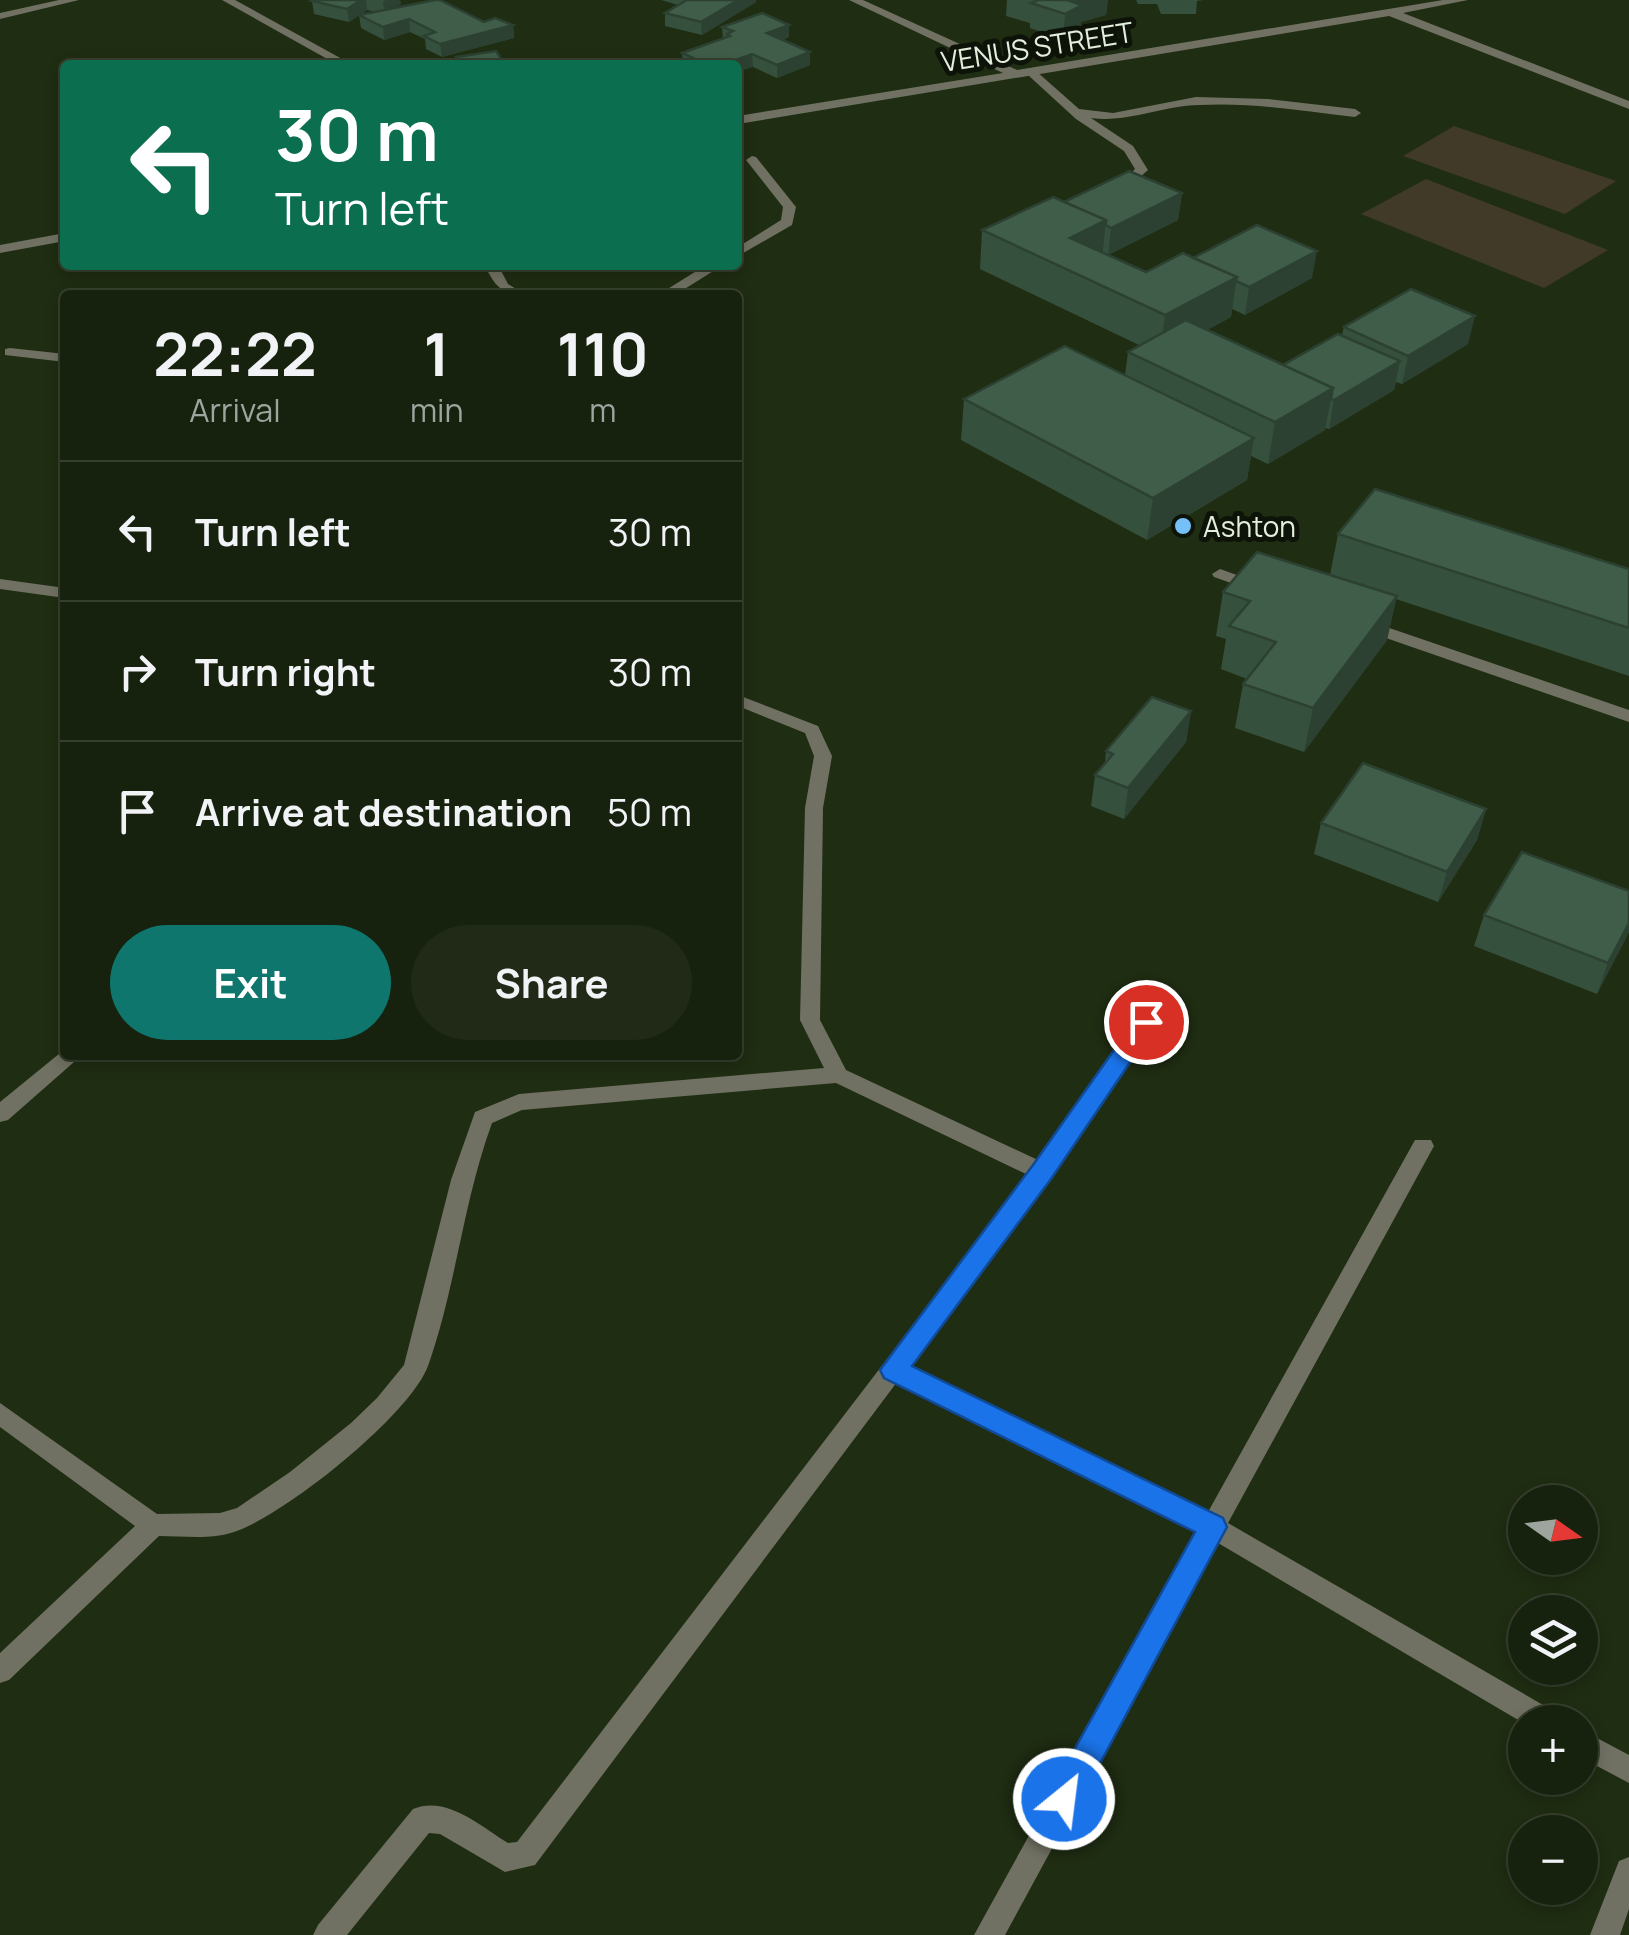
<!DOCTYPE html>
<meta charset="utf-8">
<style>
:root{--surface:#17220e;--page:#202a17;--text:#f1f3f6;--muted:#9ea49e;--line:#363f2e;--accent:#0f766e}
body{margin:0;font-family:Manrope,sans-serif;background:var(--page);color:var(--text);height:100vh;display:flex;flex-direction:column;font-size:38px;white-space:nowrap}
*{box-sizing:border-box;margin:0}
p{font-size:32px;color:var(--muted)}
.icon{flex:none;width:55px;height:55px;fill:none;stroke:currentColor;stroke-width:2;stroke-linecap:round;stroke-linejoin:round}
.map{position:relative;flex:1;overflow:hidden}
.panel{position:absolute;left:60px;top:290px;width:682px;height:770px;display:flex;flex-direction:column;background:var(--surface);border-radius:10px;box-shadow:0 5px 15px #0003,0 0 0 2px var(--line)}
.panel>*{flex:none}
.hud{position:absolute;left:60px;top:60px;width:682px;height:210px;border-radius:10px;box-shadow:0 5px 15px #0003,0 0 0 2px var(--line);background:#0b6e4f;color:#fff;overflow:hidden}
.needle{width:65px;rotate:104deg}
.tools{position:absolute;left:1508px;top:1485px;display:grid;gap:20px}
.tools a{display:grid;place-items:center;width:90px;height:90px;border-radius:50%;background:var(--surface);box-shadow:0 5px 15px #0003,0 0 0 2px var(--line);font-size:50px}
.pin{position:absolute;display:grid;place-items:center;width:85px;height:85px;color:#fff;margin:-42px;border:5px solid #fff;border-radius:50%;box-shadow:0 2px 10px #0007}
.me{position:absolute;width:110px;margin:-55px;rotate:29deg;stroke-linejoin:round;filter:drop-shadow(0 0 8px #0008)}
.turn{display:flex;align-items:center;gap:35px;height:210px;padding:0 50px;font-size:45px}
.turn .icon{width:130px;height:130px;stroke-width:2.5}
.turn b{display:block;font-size:70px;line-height:85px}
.eta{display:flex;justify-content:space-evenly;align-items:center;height:170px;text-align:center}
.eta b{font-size:60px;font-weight:700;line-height:70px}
.primary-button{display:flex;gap:20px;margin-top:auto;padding:20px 50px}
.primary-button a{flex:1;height:115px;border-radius:60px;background:var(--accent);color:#fff;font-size:40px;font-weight:700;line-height:115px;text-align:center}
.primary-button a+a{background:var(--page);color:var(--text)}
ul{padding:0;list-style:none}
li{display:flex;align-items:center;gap:30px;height:140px;padding:0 50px;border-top:2px solid var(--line)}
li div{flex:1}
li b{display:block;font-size:38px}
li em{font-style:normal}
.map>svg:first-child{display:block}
.green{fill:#413a29}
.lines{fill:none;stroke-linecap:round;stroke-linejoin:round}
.service{fill:#717163;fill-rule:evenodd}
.minor{fill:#717163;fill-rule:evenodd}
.wall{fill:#36503e}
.shaded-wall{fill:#2c4132}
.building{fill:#3f5d48;stroke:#2c4132;stroke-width:2.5}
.route{fill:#1a73e8;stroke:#114b97;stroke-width:2.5}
.poi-dot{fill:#75c0f6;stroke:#0d1308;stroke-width:4}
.labels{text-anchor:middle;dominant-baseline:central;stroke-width:10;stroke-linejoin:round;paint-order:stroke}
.far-street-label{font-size:28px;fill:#e4eedd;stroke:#0d1308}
.far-poi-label{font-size:28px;fill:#e4eedd;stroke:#0d1308;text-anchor:start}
</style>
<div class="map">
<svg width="1629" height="1935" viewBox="0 0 1629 1935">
<rect width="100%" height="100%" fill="#1f2d12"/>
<path class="green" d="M1454,126L1616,181L1565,214L1403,156Z
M1426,179L1608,250L1544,288L1361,214Z"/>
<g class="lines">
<path class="service" d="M1028,71H1036L1079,109L1113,113L1196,97L1268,99L1355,109L1361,113L1355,117C1303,111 1251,102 1199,105C1161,106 1128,123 1091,118L1133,146L1148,170L1118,197L1112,193L1135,169L1124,151L1076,119L1028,75Z
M1220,569L1265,585L1267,588L1259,593L1214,577L1212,574Z
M1366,620L1629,710V722L1360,629L1358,625Z"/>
<path class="minor" d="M59,0H79L0,19V13Z
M222,0H235L353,65H338Z
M849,0H863L1017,70L1443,0H1468L1403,13L1629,101V109L1389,16L738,124V116L1003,73Z
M752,156L756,157L796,207L792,225L738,256V247L781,220L783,207L746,160Z
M65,233V241L0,253V245Z
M484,265H498L508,284L526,295C500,295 496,286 484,265Z
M706,265H723L675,295H658Z
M10,348L65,354V362L5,355V349Z
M0,579L65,588V598L0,589Z
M738,695L818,726L832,756L823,808L820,1020L846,1070L1038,1160L1159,986L1166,984L1176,991L1050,1178L909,1366L1208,1512L1415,1140H1431L1434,1146L1228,1523L1557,1713L1560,1722L1525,1724L1218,1543L1005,1935H974L1197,1532L897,1382L535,1865L505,1872L440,1834L429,1833L347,1935H313L318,1925L413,1809C447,1795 480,1826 508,1843L517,1842L1028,1175L836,1083L522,1110L492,1123C463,1202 456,1287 428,1366C409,1416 285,1515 234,1532C211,1540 183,1536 159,1536L9,1680L0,1683V1653L135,1526L0,1427V1403L157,1514L220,1513L237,1508L290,1472L351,1423L377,1398L404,1365L451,1180L475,1112L519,1094L824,1068L800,1020L805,808L814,756L805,733L738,706Z
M65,1049V1055H82L8,1120L0,1122V1102Z
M1580,1729L1629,1755V1783L1580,1757Z
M1629,1857V1909L1620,1935H1590L1619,1861Z"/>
</g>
<path class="wall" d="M315,0H400L401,4L394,8L513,25L514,38L442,57L426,49L425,39L410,32L384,40L361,28L359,15L376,12L367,10L349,22L314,14L312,1Z
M661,0H756V2L702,35L665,26V13L678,5Z
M1007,0H1108L1106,15L1081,22L1080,30L1063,39L1030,28V23L1006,16Z
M1136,0H1203L1197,1L1196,14H1161L1157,4H1138Z
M789,25V37L783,40L810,65L777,78L753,67L738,65H683L682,53L723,38L722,27Z
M1182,193L1178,220L1108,255L1146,272L1193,258L1312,278L1245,315L1232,309L1231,317L1207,330L1283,365L1342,335L1344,327L1468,344L1402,384L1396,382L1394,390L1329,429L1325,428V430L1268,464L1251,456L1247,480L1147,540L961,440L964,399L1125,375L1128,352L1139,345L980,269L982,230L1064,202Z
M1338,534L1629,569V676L1396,599L1387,640L1304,752L1235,728L1243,684L1247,679L1221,669L1226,639L1216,636L1223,592L1330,575Z
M1191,711L1186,742L1124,819L1091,806L1095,775L1105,763L1106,751Z
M1486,809L1477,840L1438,902L1314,854L1321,823Z
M1484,915L1629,932L1597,994L1474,946Z"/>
<path class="shaded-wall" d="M361,0H366L367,10L349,22L347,9Z
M386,0H400L401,4L385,14L383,2Z
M738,0H756V2L702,35L701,22Z
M1073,0H1108L1106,15L1081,22L1080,30L1063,39L1065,14L1070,1Z
M409,19L410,32L384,40L383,27Z
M513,25L514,38L442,57L440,44Z
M789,25V37L767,46V33Z
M810,52V65L777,78V65Z
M752,54L753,67L738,72V65H722Z
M1182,193L1178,220L1108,255L1111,228Z
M1106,220L1102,260L1070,238Z
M1317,251L1312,278L1245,315L1249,287Z
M1237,277L1231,317L1160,355L1165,315Z
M1475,316L1468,344L1402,384L1408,356Z
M1400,361L1394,390L1329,429L1334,400Z
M1333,388L1325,430L1268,464L1275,422Z
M1254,438L1247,480L1147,540L1153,498Z
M1397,596L1387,640L1304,752L1313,708Z
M1191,711L1186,742L1124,819L1128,788Z
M1486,809L1477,840L1438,902L1447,872Z
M1629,923V932L1597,994L1608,963Z"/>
<path class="building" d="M315,0H361L347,9L312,1Z
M435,0H440L484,22L495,18L513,25L440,44L424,36L435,32L409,19L383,27L359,15Z
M687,0H738L701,22L665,13Z
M1038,0H1073L1070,1L1082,5L1065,14L1031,3Z
M762,13L789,25L767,33L810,52L777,65L752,54L722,65H708L682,53L730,36L727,34L733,31L722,27Z
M496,51L505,65H462L456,57Z
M1129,171L1182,193L1111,228L1106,225V220L1064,202Z
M1053,197L1106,220L1070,238L1146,272L1183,253L1237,277L1165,315L982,230Z
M1257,225L1317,251L1249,287L1236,281L1237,277L1193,258Z
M1411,289L1475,316L1408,356L1344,327Z
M1186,320L1333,388L1275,422L1128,352Z
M1338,334L1400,361L1334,400L1331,399L1333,388L1283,365Z
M1065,346L1254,438L1153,498L964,399Z
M1375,489L1629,569V628L1338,534Z
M1257,552L1397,596L1313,708L1243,684L1276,642L1229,626L1250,601L1223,592Z
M1152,697L1191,711L1128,788L1095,775L1113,754L1106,751Z
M1363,763L1486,809L1447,872L1321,823Z
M1522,852L1629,891V923L1608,963L1484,915Z"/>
<path class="route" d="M1146,1013L1157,1022L1154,1027L1051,1179L912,1366L1223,1518L1227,1527L1075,1810L1064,1814L1053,1810L1048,1799L1053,1788L1195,1532L884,1378L880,1370L1033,1165L1138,1016Z"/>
<circle class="poi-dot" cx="1183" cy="526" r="10"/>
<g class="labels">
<g class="far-street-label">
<text transform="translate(1037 46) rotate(-9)">VENUS STREET</text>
</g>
<g class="far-poi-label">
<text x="1203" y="526">Ashton</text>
</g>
</g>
</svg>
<div class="tools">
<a><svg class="needle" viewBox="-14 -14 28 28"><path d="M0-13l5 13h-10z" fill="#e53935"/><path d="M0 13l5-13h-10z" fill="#9ea49e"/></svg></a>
<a><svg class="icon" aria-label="layers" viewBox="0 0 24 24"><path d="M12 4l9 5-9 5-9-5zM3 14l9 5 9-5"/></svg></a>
<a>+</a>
<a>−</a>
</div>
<div class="pin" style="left:1146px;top:1022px;background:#d93025"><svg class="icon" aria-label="arrive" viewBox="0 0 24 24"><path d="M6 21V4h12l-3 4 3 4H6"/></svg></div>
<svg class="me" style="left:1064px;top:1799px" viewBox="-20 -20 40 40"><circle r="17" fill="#1a73e8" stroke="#fff" stroke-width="3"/><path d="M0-11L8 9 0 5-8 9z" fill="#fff"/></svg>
<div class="hud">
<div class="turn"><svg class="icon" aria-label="left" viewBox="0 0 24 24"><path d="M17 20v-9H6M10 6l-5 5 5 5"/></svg><div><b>30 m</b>Turn left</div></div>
</div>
<section class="panel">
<div class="eta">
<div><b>22:22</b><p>Arrival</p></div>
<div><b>1</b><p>min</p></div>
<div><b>110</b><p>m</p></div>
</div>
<ul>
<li><svg class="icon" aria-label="left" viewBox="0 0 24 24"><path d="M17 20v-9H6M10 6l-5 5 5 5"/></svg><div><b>Turn left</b></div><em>30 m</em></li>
<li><svg class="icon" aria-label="right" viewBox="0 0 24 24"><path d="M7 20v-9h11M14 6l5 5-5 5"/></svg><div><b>Turn right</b></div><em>30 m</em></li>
<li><svg class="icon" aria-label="arrive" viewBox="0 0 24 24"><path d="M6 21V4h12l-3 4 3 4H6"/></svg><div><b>Arrive at destination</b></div><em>50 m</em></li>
</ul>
<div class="primary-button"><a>Exit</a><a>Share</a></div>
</section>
</div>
